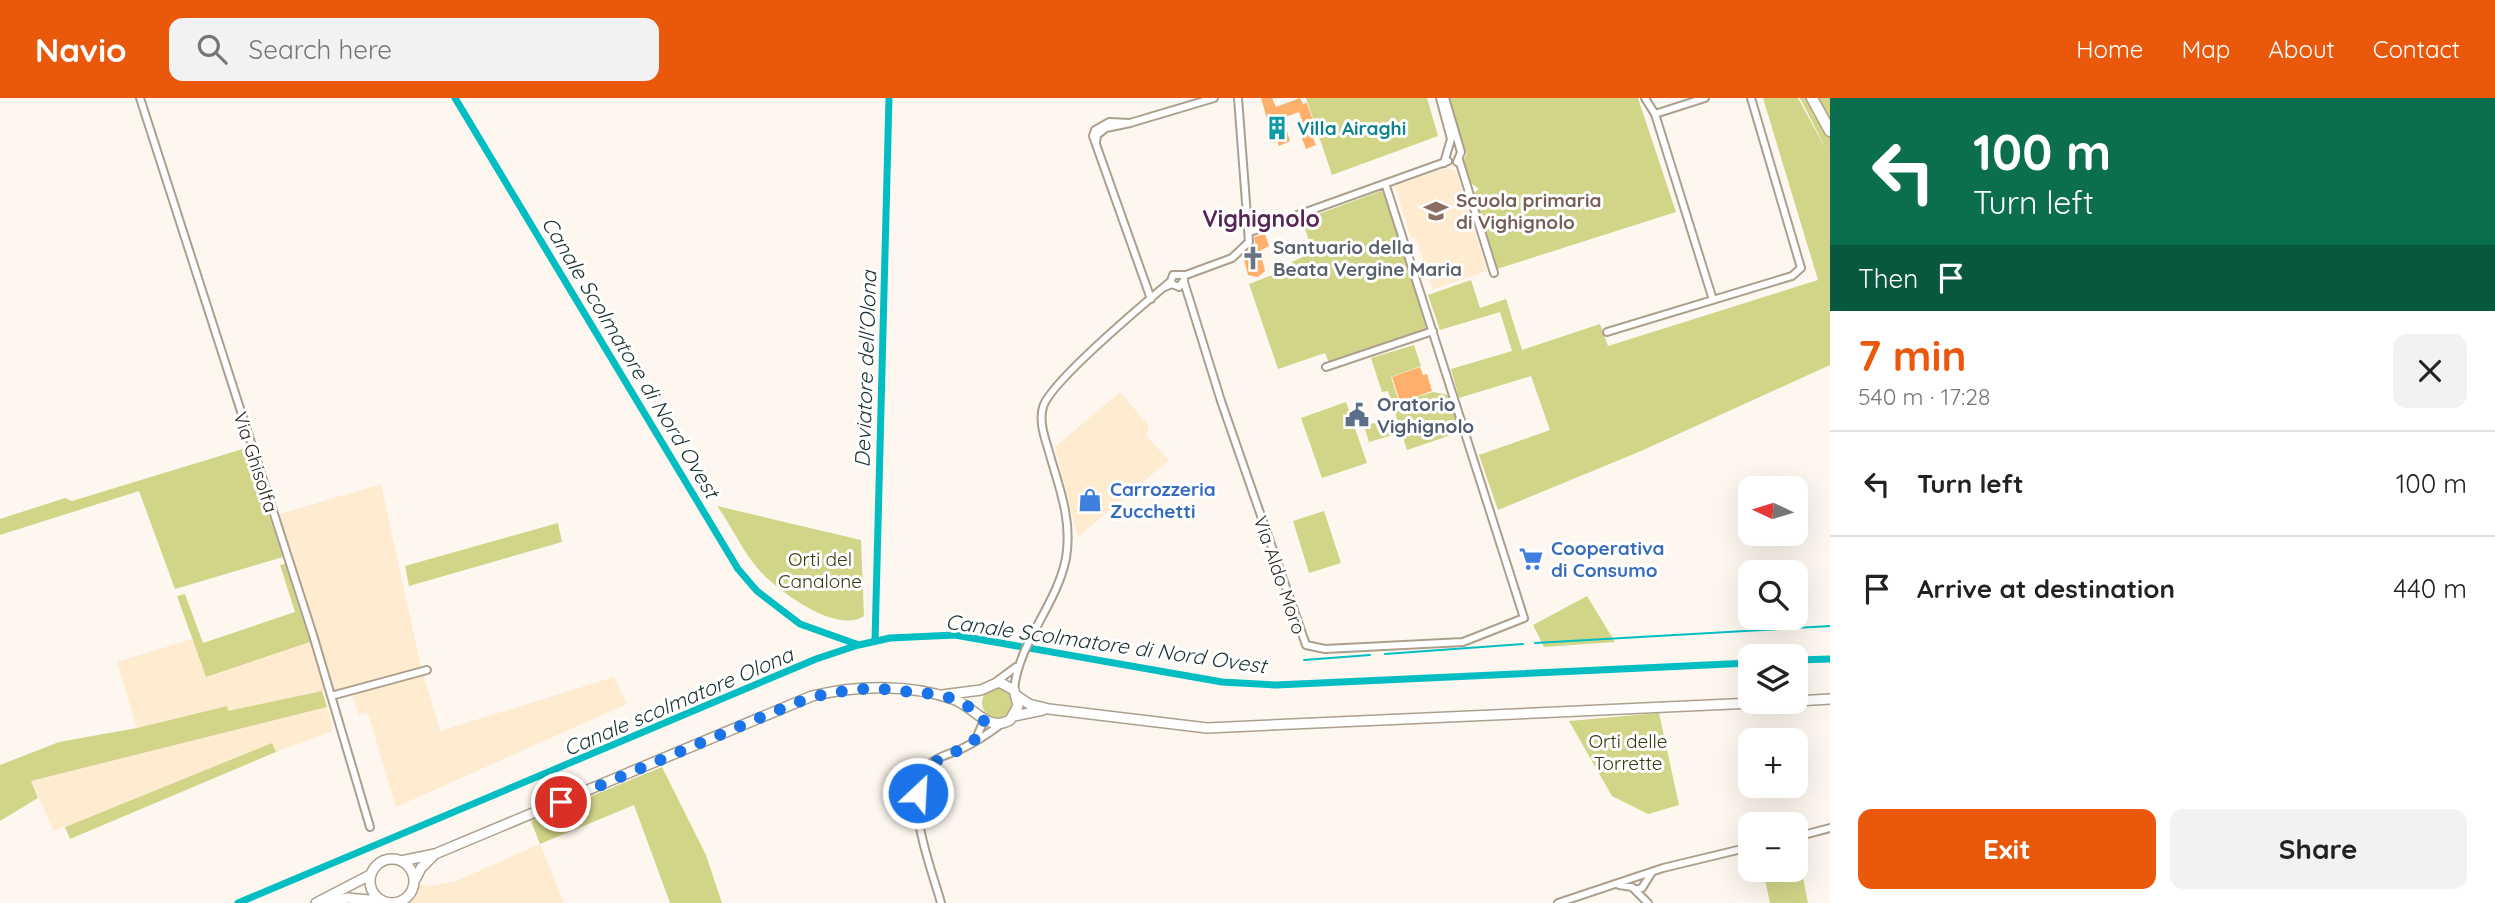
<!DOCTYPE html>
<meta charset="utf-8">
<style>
:root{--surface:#fff;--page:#f2f2f2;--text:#222;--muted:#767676;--line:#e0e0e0;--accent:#ea580c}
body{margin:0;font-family:Quicksand,sans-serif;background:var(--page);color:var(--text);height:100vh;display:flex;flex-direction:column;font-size:26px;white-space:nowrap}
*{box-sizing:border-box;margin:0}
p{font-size:23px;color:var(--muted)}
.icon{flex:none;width:38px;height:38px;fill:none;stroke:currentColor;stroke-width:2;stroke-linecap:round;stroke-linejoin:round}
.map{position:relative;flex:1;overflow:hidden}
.details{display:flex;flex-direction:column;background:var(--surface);width:665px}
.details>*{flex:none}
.banner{background:#0b6e4f;color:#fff;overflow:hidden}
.needle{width:46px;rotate:274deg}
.fabs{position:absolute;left:1738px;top:378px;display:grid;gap:14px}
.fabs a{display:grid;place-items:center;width:70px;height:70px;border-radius:14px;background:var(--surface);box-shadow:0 7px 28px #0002;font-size:35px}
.pin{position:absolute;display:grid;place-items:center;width:60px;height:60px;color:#fff;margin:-30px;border:4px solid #fff;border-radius:50%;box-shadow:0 2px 7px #0007}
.me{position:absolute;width:77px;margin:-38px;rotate:25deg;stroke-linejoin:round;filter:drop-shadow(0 0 5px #0008)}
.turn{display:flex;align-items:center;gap:24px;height:147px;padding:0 28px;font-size:32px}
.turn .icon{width:91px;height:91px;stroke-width:2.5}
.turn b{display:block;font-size:49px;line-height:60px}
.then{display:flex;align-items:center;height:66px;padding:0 28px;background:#0003;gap:14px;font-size:26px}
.round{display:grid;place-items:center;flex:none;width:74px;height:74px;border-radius:14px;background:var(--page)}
.head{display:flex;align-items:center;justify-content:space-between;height:119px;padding:0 28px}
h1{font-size:42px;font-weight:700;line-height:52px;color:var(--accent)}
.cta{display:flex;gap:14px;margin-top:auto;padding:14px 28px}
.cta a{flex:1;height:80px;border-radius:14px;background:var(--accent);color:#fff;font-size:28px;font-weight:700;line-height:80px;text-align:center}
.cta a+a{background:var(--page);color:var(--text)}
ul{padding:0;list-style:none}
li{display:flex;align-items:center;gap:21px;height:105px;padding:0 28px;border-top:2px solid var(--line)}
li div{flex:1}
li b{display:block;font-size:26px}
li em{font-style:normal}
header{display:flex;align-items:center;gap:42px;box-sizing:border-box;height:98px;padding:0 35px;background:var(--accent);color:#fff}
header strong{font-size:33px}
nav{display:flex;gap:38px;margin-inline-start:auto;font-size:24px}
.search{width:490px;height:63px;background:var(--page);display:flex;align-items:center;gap:18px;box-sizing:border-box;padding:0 24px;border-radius:14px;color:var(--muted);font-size:26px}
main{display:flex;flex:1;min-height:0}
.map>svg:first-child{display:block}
.built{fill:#feebd0}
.green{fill:#d2d588}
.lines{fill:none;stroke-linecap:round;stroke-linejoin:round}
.stream{stroke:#02bec2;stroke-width:2}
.canal{stroke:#02bec2;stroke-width:7}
.building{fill:#fdaf6c}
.street-casing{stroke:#ad9f8d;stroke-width:10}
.secondary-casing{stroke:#ad9f8d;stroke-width:12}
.primary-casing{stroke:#ad9f8d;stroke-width:13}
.street{stroke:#fff;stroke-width:6}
.secondary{stroke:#fff;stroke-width:9}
.primary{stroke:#fff;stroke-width:10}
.route{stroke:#1a73e8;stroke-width:12;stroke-dasharray:0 21.6}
.labels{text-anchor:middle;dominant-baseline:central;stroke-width:6;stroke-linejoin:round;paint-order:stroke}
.culture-label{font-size:19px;font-weight:bold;fill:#0d838f;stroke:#fff;text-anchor:start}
.education-label{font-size:19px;font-weight:bold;fill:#785e54;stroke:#fff;text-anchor:start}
.worship-label{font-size:19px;font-weight:bold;fill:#5b616d;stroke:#fff;text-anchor:start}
.service-label{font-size:19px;font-weight:bold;fill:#4e5e75;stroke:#fff;text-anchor:start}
.street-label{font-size:19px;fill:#2d2820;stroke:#fff}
.shop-label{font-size:19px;font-weight:bold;fill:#366cbe;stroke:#fff;text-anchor:start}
.park-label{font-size:19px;fill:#38380e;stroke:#fff}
.water-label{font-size:21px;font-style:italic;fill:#193232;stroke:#fff}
.quarter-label{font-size:23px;font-weight:bold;fill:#582656;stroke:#fff}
</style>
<header>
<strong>Navio</strong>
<div class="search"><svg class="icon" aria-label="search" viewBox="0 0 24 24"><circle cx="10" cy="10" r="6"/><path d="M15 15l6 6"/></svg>Search here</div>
<nav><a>Home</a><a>Map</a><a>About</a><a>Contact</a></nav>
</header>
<main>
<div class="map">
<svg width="1830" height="805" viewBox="0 0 1830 805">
<rect width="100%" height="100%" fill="#fdf7ef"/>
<path class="built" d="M1445,70L1455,72L1458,79L1487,173L1433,191L1415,139L1411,140L1395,88Z
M1120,294L1149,328L1146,338L1169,362L1078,439L1055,349Z
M381,386L421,569L440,633L614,579L627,606L396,709L368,615L359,617L352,595L335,600L331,591L228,614L226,608L137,630L117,564L192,541L206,579L310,544L270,419Z
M327,609L333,633L276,654L272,645L54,733L31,683Z
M540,746L564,805H403L419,786L431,788L456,783Z"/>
<path class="green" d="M1306,0H1427L1438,38L1332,77Z
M1450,0H1638L1676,114L1497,171L1472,96L1479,91L1468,83L1462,66L1467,55L1460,48Z
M1763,0H1798L1829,57L1800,0H1830V267L1641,353L1498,412L1479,357L1550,332L1531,278L1459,300L1451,271L1512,253L1500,214L1440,232L1428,197L1471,182L1480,210L1506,201L1522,252L1600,226L1608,248L1818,182Z
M1381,93L1385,96L1427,231L1329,265L1325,255L1278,271L1249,186L1293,169L1292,164L1313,154L1302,122Z
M1414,247L1421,268L1391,279L1399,304L1433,294L1448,297L1460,334L1407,352L1388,293L1382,294L1371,260Z
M1346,304L1367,365L1322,380L1301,320Z
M1395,319L1400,335L1369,344L1364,328Z
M246,350L283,459L175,491L139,393L0,437V421L65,400L72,403Z
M717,408L861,442L864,518C837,537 777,492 759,472C742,453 732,428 717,408Z
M1324,413L1341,465L1309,475L1293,423Z
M558,425L562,444L409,488L405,468Z
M285,466L310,544L206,579L177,498L185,496L203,545L295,514L280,467Z
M1587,498L1615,544L1544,549L1533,527Z
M982 605a15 15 0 1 1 30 0a15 15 0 1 1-30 0Z
M322,593L327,609L31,683L38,700L0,723V667L59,644L137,630L227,608L228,613Z
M1659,615L1679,707L1648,716L1612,698L1569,623Z
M272,645L276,654L70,741L65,729Z
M662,669L706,757L722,805H670L634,707L540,746L531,723Z
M1796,745L1808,805H1770L1763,772H1796Z"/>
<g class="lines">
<path class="stream" d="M1535,545L1830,528
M1385,556L1523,546
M1304,562L1370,557"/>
<path class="canal" d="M455,0L738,471L757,493L800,526L859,547L890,540L955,537L1222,584L1276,587L1750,565
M875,543L889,0
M1796,562L1830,561
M238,805L816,561L858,547"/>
</g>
<path class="building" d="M1261,0H1272L1276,9L1300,0L1303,6L1307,5L1318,38L1313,40L1316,47L1306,51L1301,38L1307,36L1299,14L1283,20L1290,43L1279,48L1277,43L1274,45Z
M1265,136L1269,148L1260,153L1265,173L1258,179L1248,177L1243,157L1256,149L1254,139Z
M1420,269L1423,277L1427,276L1432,293L1400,304L1392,279Z"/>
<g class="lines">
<g class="street-casing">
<path id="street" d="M140,0L313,537L370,729
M1440,0L1451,41L1444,65
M1445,0L1461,54L1457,64
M1645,0L1655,16L1713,202
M1655,16L1705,0
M1130,25L1214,0
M1096,45L1097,37L1106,30L1130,25L1109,24L1095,32L1093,38L1151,201
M1459,62L1494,175
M1250,134L1448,63
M1184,184L1221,303L1306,547L1325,551L1463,544L1524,520L1386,88
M1165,189L1172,186L1179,189L1184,182
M1607,234L1792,178L1801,170L1751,0
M1326,269L1433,233
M997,583L1016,569
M1014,592C1018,545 1057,507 1066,460C1072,425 1061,394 1051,361C1047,345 1038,326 1043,309C1050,284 1146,204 1171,183L1173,177H1186L1232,160L1249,144L1238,0
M331,598L427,572
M976,641L984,622
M1796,739L1830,730
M1619,787L1632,789L1648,805
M1635,792L1642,790L1652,774
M941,805C932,771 899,693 930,666C938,658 950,656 959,652C974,645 988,636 1001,626
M1558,805L1663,770L1750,749"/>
</g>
<g class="secondary-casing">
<path id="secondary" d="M1017,598L1029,606L1049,611L1207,630L1775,604
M1796,603L1830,601
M1014,618L1043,612
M370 783a22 22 0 1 1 44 0a22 22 0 1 1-44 0Z
M401,763L435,756L812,598C857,587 909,586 953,601C974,608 987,635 1010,622L1018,608L1014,592L999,584L981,592L942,597
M416,780L421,770L434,757
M316,805L370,777
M330,805L347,800L380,803"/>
</g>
<g class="primary-casing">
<path id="primary" d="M1812,0L1830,33"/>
</g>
<use href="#street" class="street"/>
<use href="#secondary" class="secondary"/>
<use href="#primary" class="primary"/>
</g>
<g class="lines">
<path class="route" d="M561,704L795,605L828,595L872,590L942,597L964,605L984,622C977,665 924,645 918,695"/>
</g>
<defs>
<g id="building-bare" transform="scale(1.89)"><path d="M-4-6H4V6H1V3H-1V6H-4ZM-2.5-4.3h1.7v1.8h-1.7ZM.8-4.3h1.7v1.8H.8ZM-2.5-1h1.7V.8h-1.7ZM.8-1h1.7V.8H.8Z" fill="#0f9aa8" stroke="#fff" stroke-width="2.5" paint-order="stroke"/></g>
<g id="school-bare" transform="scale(1.89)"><path d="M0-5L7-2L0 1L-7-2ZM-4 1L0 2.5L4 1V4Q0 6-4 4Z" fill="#8d6e63" stroke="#fff" stroke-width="2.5" paint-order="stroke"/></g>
<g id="church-bare" transform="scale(1.89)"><path d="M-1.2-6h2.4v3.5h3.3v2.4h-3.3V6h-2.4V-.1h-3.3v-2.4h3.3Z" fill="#6b7280" stroke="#fff" stroke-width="2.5" paint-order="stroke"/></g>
<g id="civic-bare" transform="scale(1.89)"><path d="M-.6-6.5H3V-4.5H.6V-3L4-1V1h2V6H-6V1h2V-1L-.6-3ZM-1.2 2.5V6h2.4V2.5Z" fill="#5c6f8a" stroke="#fff" stroke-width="2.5" paint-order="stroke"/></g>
<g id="shop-bare" transform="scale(1.89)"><path d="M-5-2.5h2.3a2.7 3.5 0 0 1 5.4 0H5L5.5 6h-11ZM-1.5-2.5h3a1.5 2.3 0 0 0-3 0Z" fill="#3f7fe0" stroke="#fff" stroke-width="2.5" paint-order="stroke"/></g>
<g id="supermarket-bare" transform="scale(1.89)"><path d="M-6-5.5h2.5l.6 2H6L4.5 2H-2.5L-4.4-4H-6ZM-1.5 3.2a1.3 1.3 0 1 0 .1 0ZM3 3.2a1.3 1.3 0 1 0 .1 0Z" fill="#3f7fe0" stroke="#fff" stroke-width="2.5" paint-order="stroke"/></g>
</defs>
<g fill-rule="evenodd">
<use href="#building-bare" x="1277" y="30"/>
<use href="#school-bare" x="1436" y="113"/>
<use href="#church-bare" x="1253" y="160"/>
<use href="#civic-bare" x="1357" y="317"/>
<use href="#shop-bare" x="1090" y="402"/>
<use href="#supermarket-bare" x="1531" y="461"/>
</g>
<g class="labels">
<g class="culture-label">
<text x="1297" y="30">Villa Airaghi</text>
</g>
<g class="education-label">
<text x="1456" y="102">Scuola primaria<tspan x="1456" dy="22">di Vighignolo</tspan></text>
</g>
<g class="worship-label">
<text x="1273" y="149">Santuario della<tspan x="1273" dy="22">Beata Vergine Maria</tspan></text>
</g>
<g class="service-label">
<text x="1377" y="306">Oratorio<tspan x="1377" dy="22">Vighignolo</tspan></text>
</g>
<g class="street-label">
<text transform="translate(256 364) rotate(72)">Via Ghisolfa</text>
<text transform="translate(1280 477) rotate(71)">Via Aldo Moro</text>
</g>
<g class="shop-label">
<text x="1110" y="391">Carrozzeria<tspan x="1110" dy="22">Zucchetti</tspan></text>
<text x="1551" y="450">Cooperativa<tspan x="1551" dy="22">di Consumo</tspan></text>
</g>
<g class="park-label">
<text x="820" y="461">Orti del<tspan x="820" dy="22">Canalone</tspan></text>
<text x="1628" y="643">Orti delle<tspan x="1628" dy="22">Torrette</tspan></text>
</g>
<g class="water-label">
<text transform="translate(631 259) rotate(59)">Canale Scolmatore di Nord Ovest</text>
<text transform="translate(865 271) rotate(-88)">Deviatore dell'Olona</text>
<text transform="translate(1106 545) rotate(8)">Canale Scolmatore di Nord Ovest</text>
<text transform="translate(678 603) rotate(-23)">Canale scolmatore Olona</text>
</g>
<g class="quarter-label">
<text x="1261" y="120">Vighignolo</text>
</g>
</g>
</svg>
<div class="fabs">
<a><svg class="needle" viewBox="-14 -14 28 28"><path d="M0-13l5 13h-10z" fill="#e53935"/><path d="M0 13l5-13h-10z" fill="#767676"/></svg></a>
<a><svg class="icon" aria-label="search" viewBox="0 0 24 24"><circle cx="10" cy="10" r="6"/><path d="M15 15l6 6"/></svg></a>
<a><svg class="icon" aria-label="layers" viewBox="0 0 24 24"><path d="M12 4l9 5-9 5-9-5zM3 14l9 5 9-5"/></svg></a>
<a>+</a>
<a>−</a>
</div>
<div class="pin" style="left:561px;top:704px;background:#d93025"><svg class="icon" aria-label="arrive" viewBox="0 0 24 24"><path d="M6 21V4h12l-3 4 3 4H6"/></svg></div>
<svg class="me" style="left:918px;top:695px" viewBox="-20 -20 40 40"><circle r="17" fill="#1a73e8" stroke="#fff" stroke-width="3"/><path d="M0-11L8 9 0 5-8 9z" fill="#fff"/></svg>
</div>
<section class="details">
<div class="banner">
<div class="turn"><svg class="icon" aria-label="left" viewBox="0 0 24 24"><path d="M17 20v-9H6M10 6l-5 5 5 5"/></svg><div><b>100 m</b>Turn left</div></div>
<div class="then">Then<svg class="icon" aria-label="arrive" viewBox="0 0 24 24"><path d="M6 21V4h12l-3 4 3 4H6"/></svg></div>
</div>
<div class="head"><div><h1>7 min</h1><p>540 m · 17:28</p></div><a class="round"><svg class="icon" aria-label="close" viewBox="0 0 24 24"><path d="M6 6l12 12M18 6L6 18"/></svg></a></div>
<ul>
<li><svg class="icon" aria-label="left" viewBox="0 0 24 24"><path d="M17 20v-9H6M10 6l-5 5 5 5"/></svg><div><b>Turn left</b></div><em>100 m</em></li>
<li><svg class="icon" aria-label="arrive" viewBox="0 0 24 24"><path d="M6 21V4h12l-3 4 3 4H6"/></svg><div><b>Arrive at destination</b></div><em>440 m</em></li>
</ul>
<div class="cta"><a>Exit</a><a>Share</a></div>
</section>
</main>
